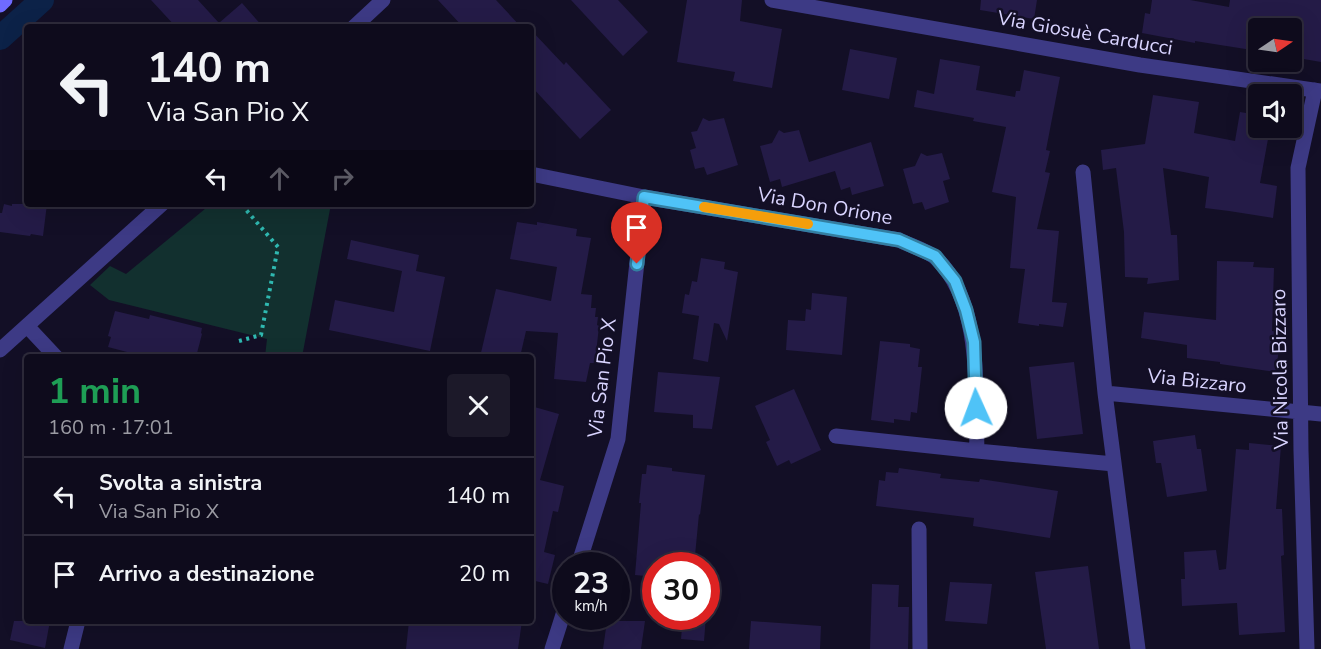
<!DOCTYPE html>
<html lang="it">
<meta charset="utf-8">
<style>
:root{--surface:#0e0b1c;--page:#1c1929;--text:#f1f3f6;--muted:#9b9ba3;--line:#2e2b3b}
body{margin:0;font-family:"Nunito Sans",sans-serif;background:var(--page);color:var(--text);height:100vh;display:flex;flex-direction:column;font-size:22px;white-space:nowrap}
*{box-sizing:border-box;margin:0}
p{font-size:20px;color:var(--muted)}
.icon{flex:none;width:33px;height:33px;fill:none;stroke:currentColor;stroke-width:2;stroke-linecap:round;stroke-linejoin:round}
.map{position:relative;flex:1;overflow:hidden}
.panel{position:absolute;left:24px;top:354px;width:510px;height:270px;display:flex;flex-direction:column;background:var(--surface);border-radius:6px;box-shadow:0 6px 24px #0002,0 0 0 2px var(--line)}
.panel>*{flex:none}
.top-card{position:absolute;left:24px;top:24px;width:510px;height:183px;border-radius:6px;box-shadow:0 6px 24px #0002,0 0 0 2px var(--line);background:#0e0b1c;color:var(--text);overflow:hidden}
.needle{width:39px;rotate:77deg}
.buttons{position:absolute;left:1248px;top:18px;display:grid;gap:12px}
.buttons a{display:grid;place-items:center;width:54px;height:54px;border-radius:6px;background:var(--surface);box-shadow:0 6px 24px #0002,0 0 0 2px var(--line);font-size:30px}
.speed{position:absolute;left:552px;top:552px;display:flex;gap:12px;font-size:30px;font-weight:700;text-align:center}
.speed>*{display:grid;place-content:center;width:78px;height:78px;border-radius:50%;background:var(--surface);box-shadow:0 6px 24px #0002,0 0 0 2px var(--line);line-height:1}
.speed small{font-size:15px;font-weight:400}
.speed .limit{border:9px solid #d22;background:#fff;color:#111}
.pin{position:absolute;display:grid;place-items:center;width:51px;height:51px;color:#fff;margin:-62px -26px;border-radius:50% 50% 50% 0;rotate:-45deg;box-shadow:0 0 6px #0007}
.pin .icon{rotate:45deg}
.me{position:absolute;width:66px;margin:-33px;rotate:358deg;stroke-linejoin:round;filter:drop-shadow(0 0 4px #0008)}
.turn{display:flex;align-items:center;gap:21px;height:126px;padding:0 24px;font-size:27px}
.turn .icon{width:78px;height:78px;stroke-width:2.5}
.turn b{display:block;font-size:42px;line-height:51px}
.lanes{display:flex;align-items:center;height:57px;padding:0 24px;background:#0003;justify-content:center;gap:30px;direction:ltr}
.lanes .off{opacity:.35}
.round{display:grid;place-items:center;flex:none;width:63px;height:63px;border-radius:6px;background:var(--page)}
.summary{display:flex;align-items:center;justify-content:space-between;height:102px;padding:0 24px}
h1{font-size:36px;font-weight:700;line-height:45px;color:#1e9e55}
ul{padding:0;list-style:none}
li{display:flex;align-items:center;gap:18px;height:78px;padding:0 24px;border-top:2px solid var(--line)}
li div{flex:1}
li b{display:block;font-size:22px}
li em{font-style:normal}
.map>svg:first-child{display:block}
.green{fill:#12302f}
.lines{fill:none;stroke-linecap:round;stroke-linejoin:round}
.canal{stroke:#0c2248;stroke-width:24}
.building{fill:#241b47}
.path{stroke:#2fb8b0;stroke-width:4;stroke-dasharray:3 4.5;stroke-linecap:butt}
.street{stroke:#3d3a85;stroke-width:15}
.secondary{stroke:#6f6bff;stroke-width:15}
.route-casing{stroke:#337fa1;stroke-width:15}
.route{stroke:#4fc3f7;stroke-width:10}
.slow{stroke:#f59e0b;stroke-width:10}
.labels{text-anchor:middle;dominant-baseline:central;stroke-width:5;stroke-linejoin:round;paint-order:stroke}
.street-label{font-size:20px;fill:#d9d4ff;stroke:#130f26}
</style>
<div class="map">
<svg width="1321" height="649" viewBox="0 0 1321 649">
<rect width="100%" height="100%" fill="#130f26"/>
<path class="green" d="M211,204H331L302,357H265L267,339L109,300L90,285L110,266L126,274Z"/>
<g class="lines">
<path class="canal" d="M0,38L42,0"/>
</g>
<path class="building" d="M151,0H198L219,23L242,3L263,27H176Z
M438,0H496L521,27H463Z
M571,0H618L648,32L623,56Z
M687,0H742L740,21L782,29L772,88L733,81L735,72L677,62Z
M981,0H1037L1034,19L980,10Z
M1152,0H1190L1229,7L1230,0H1321V62L1292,57V28H1258V51L1195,41V43L1142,33L1145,13L1150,14Z
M531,30L564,65L566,62L611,110L580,139L531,86Z
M850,49L897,58L889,99L842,90Z
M940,59L980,66L976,90L1015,97L1016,91H1020L1024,70L1060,77L1046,150L1050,151L1045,172L1050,173L1037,229L1059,231L1052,302L1067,303L1063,327L1039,324V326L1018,323L1025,269L1010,268L1016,197L992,192L1006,127L973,121L974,118L914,107L917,90L934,94Z
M1153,95L1199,102L1194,133L1235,141L1240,112L1258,115V128H1270L1260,183L1277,186L1273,218L1229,211L1205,208L1209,177L1163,168L1171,235H1177L1179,280L1147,284L1148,278L1125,277L1124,232L1116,168L1103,170L1101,150L1145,144Z
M703,118L709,121L724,118L738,165L707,175L704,167L695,169L690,150L696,148L691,132L697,131Z
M779,130L784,133L799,130L809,162L871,142L884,186L852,195L850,187L841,190L835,171L782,187L780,179L770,182L760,146L772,143Z
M921,153L927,156L942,153L950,179L943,181L949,202L925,210L922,202L913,204L903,169L915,166Z
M4,204L12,206V204H47L43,236L31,234L30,236L0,232V213H2Z
M517,222L537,225V222L577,229L576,236L591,238L581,294L592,295L591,308H596L595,317H598L597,325L599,326L595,363H590L586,382L554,379L558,333L526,331L520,357H480L496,289L551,301L557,267L510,259Z
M351,240L419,255L416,271L445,277L430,351L329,330L335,300L394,312L402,271L347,259Z
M701,258L725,262L724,269L738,272L727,341L719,324L714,323L708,362L693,359L699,316L682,313L685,294L689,295L692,281L697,282Z
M1217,261L1254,262L1253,267L1274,268L1272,331L1281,332L1276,372L1220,364V362L1187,358V345L1141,338L1144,312L1216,320Z
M812,293L847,297L842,355L786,350L788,320L805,321L806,309L811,310Z
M115,311L149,319L150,315L202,328L201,333L202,334L196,357H146L108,347L111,337L108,336Z
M880,341L910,344V347L920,349L918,367H922L917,413L911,412L910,421L894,419V423L871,420Z
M1074,362L1083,434L1037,439L1029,367Z
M658,372L720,377L712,429L693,428V415L654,412Z
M794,389L821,450L791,464L789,460L777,466L766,442L770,440L755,406Z
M531,406L559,414L540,480L564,486L558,512L553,511L544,552L555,555L548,584L531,580Z
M1195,435L1197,449H1201L1207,491L1167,497L1161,463H1156L1153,441Z
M1249,443L1281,446L1276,509H1282L1284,555L1281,556L1285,632L1239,635L1237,603L1182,606L1181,579H1185L1184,552L1216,550L1219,570L1226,569L1236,449L1249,450Z
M647,465L672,468V471L705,475L700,515L699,514L694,566H656V577L635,575L641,503H639L642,474H646Z
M899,468L941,474L940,478L979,482L980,479L1058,491L1050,538L973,526L974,518L876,506L879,480L885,481L886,472L898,473Z
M1088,566L1099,649H1046L1035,572Z
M950,582L992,584L987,624L945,621Z
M872,584L899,585L898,607H909L908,649H870Z
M683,616H706L704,641L681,639Z
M14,621H50L45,648L10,640Z
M409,621H522L518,649H406Z
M607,621H645L641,649H603Z
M751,621L821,626L820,649H749Z"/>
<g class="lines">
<path class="path" d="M239,341L261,335L278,247L241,204"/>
<path class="street" d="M772,0L1140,65L1321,91
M354,27L383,0
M1083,172L1105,393L1138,649
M531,174L644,197L618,439L578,566
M644,197L899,240C909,245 928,251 936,258C983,303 975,391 977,451L1114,464
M27,326L56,357
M0,350L162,204
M1105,393L1321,414
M836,436L977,451
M919,529L920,649
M71,649L78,621
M552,649L566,605
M1307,649L1301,451L1298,168L1315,90"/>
<path class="secondary" d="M0,5L5,0"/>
</g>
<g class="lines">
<g class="route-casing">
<path id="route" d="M637,264L644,197L899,240L935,256L955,281L966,310L974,342L976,408"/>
</g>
<use href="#route" class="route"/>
<path class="slow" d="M704,207L808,224"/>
</g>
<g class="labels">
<g class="street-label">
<text transform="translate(1085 33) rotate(10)">Via Giosuè Carducci</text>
<text transform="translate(825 206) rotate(10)">Via Don Orione</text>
<text transform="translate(1280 369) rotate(-91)">Via Nicola Bizzaro</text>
<text transform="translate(602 378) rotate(-83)">Via San Pio X</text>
<text transform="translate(1197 381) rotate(6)">Via Bizzaro</text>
</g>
</g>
</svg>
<div class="buttons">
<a><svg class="needle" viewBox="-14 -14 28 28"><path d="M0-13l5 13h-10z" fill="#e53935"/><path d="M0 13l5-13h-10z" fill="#9b9ba3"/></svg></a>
<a><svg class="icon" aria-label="sound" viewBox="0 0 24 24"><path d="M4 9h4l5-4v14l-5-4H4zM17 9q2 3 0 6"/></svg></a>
</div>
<div class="speed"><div>23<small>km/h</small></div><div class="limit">30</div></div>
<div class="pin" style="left:637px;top:264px;background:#d93025"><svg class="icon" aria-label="arrive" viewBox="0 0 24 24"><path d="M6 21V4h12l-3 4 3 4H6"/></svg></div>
<svg class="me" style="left:976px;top:408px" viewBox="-20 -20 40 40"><circle r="19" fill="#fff"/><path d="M0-13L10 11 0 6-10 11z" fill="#4fc3f7"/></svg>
<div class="top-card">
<div class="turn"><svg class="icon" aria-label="left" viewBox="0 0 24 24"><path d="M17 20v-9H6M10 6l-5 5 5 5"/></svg><div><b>140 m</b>Via San Pio X</div></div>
<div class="lanes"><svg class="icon" aria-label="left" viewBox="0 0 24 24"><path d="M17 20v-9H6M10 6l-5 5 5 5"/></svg><svg class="icon off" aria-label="ahead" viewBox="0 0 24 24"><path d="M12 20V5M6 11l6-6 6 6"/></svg><svg class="icon off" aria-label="right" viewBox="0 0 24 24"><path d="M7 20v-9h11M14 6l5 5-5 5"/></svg></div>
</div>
<section class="panel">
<div class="summary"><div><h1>1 min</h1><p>160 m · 17:01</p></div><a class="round"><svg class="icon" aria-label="close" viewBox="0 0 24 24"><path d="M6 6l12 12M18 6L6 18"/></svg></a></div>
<ul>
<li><svg class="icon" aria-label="left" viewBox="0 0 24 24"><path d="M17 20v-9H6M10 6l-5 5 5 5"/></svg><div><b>Svolta a sinistra</b><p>Via San Pio X</p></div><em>140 m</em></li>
<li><svg class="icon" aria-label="arrive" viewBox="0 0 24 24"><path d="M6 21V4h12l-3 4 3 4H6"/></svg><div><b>Arrivo a destinazione</b></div><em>20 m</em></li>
</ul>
</section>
</div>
